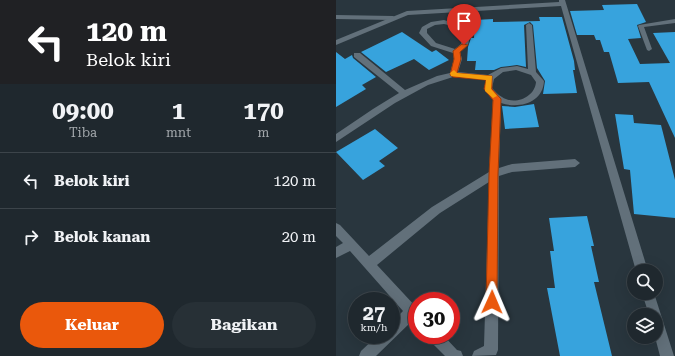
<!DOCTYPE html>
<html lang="id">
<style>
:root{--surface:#1f282e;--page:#273036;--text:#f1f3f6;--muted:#a1a6aa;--line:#3c444a;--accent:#ea580c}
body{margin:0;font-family:"Roboto Serif",serif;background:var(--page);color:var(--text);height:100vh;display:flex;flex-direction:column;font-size:15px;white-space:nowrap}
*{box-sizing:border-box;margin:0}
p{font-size:13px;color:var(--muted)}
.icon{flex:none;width:22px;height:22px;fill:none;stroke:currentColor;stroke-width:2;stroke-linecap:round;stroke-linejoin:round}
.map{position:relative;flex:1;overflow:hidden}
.side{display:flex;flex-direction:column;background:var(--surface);width:336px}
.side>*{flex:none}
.guide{background:#202124;color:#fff;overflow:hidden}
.controls{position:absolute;left:291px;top:264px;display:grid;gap:8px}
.controls a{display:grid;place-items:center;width:36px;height:36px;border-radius:50%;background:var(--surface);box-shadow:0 4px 16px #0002,0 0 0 1px var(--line);font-size:20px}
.speed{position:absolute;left:12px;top:292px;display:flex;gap:8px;font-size:20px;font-weight:700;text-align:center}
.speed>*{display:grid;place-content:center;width:52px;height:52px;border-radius:50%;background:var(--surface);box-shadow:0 4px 16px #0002,0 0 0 1px var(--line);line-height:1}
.speed small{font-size:10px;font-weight:400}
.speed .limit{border:6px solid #d22;background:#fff;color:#111}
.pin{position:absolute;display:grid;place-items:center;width:34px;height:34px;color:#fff;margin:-41px -17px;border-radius:50% 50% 50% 0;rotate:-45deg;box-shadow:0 0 4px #0007}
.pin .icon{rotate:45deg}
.me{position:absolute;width:44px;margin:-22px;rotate:1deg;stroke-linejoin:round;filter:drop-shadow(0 0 3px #0008)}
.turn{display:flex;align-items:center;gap:14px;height:84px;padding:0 20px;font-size:18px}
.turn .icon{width:52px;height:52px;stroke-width:2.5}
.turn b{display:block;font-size:28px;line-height:34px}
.eta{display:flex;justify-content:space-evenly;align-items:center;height:68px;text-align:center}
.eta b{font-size:24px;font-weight:700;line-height:28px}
.cta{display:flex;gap:8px;margin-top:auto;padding:8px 20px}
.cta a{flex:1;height:46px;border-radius:24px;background:var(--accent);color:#fff;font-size:16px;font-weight:700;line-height:46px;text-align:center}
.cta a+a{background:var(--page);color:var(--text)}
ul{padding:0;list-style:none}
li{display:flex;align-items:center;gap:12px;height:56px;padding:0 20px;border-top:1px solid var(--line)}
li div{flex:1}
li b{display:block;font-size:15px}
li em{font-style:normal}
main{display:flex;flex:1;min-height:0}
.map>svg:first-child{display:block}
.building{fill:#37a3dd}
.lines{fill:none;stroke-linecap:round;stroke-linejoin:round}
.service{fill:#62707a;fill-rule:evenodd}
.minor{fill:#62707a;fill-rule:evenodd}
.route{fill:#ea580c;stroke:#983908}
.slow{fill:#f59e0b}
</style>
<main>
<section class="side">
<div class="guide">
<div class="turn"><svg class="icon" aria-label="left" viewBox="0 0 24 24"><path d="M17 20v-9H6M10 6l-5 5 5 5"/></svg><div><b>120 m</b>Belok kiri</div></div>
</div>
<div class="eta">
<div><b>09:00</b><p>Tiba</p></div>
<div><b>1</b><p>mnt</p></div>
<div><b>170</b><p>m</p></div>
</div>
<ul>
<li><svg class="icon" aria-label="left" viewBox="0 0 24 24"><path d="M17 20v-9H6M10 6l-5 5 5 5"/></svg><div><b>Belok kiri</b></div><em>120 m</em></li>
<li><svg class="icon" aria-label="right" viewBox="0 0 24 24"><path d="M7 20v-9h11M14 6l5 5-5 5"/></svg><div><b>Belok kanan</b></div><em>20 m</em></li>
</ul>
<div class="cta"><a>Keluar</a><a>Bagikan</a></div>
</section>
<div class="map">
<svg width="339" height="356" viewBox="0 0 339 356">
<rect width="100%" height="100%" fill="#29363e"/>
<path class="building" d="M301,4L310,22L301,25L305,38L292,39L304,64L334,63L317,33L339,32V138L313,82L282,83L273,52H268L264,40H260L258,35H241L234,11L268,10L266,5Z
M203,17H226L238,61L239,70H237L241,93L207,94L209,81L201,68L197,25L194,22L188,25L190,67L181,65L165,67L158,70H139L140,61H131L132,47L135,38H138L139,20L157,19V22L204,21Z
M66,32L96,52L100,50L113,60L93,70L78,59L50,72L25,52Z
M0,52L9,59L16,55L17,58L40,77L26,85L30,89L0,107Z
M198,104L203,127L169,129L166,106L179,107Z
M279,114L297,115L298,123L325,125L339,180V218L298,214L294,170L288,169Z
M39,129L62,148L43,161L49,166L27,180L0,152Z
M251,216L258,246H255L263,282H258L276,356H224L211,288H219L214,251H218L213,218Z"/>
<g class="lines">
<path class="service" d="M0,15L57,16L60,18L57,20L0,19Z
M339,19V23L308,27L316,49L313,51L311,50L302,26L303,25Z"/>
<path class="minor" d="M223,0H229L312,271H300L225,6L72,15L0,45V40L71,11L223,2Z
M108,20L121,24L134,36L132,45L124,52L126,59L122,72L152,75L165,68L181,66L192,69L190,25L193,23L196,25L200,72L208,81C207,103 183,109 165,103L163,168L176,164L239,159L244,163L239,167L176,172L163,176L162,350L160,355L136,356L138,351L148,346L153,182L104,213L41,265L81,308V323L76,321L40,356H23L25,351L42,335H55V323L67,311L14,251L0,258V247L7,243L0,236V223L4,225L33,256L96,207L153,172L157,99L148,89L150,80L117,77L92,85L59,103L0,142V134L37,109L63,93L18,57V53H24L69,90L101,76L114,73L118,59L117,53L95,46L83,33L86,27L95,22ZM108,24L117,26L126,36L125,44L119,49L100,43L91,33V29L99,25ZM180,70L195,75L200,82C199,97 179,106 166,97C162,95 159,91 156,88L158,79L167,72Z
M306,293H318L338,356H324L319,337H320V315H313Z
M91,335H107L121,350L125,351L127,356H109L93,340Z"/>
</g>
<path class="route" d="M126,44L132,45L124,52L125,59L121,73L156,76V89L165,99L162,174L161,302L160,306L156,307L152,306L150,302L153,174L157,100L148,89L150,80L117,77L114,75L118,59L117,51Z"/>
<path class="slow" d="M118,70L121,73L156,76L155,89L161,96L157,98L149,91L150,80L115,76L114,73Z"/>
</svg>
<div class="controls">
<a><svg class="icon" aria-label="search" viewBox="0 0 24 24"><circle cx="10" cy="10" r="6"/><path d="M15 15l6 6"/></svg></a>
<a><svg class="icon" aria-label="layers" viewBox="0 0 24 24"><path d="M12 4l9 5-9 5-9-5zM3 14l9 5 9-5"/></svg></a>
</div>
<div class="speed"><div>27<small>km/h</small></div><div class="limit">30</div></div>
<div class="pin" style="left:128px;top:45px;background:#d93025"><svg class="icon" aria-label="arrive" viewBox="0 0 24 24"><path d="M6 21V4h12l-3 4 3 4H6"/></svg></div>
<svg class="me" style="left:156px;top:302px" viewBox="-20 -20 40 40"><path d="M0-17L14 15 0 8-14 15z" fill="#ea580c" stroke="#fff" stroke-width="4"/></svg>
</div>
</main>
